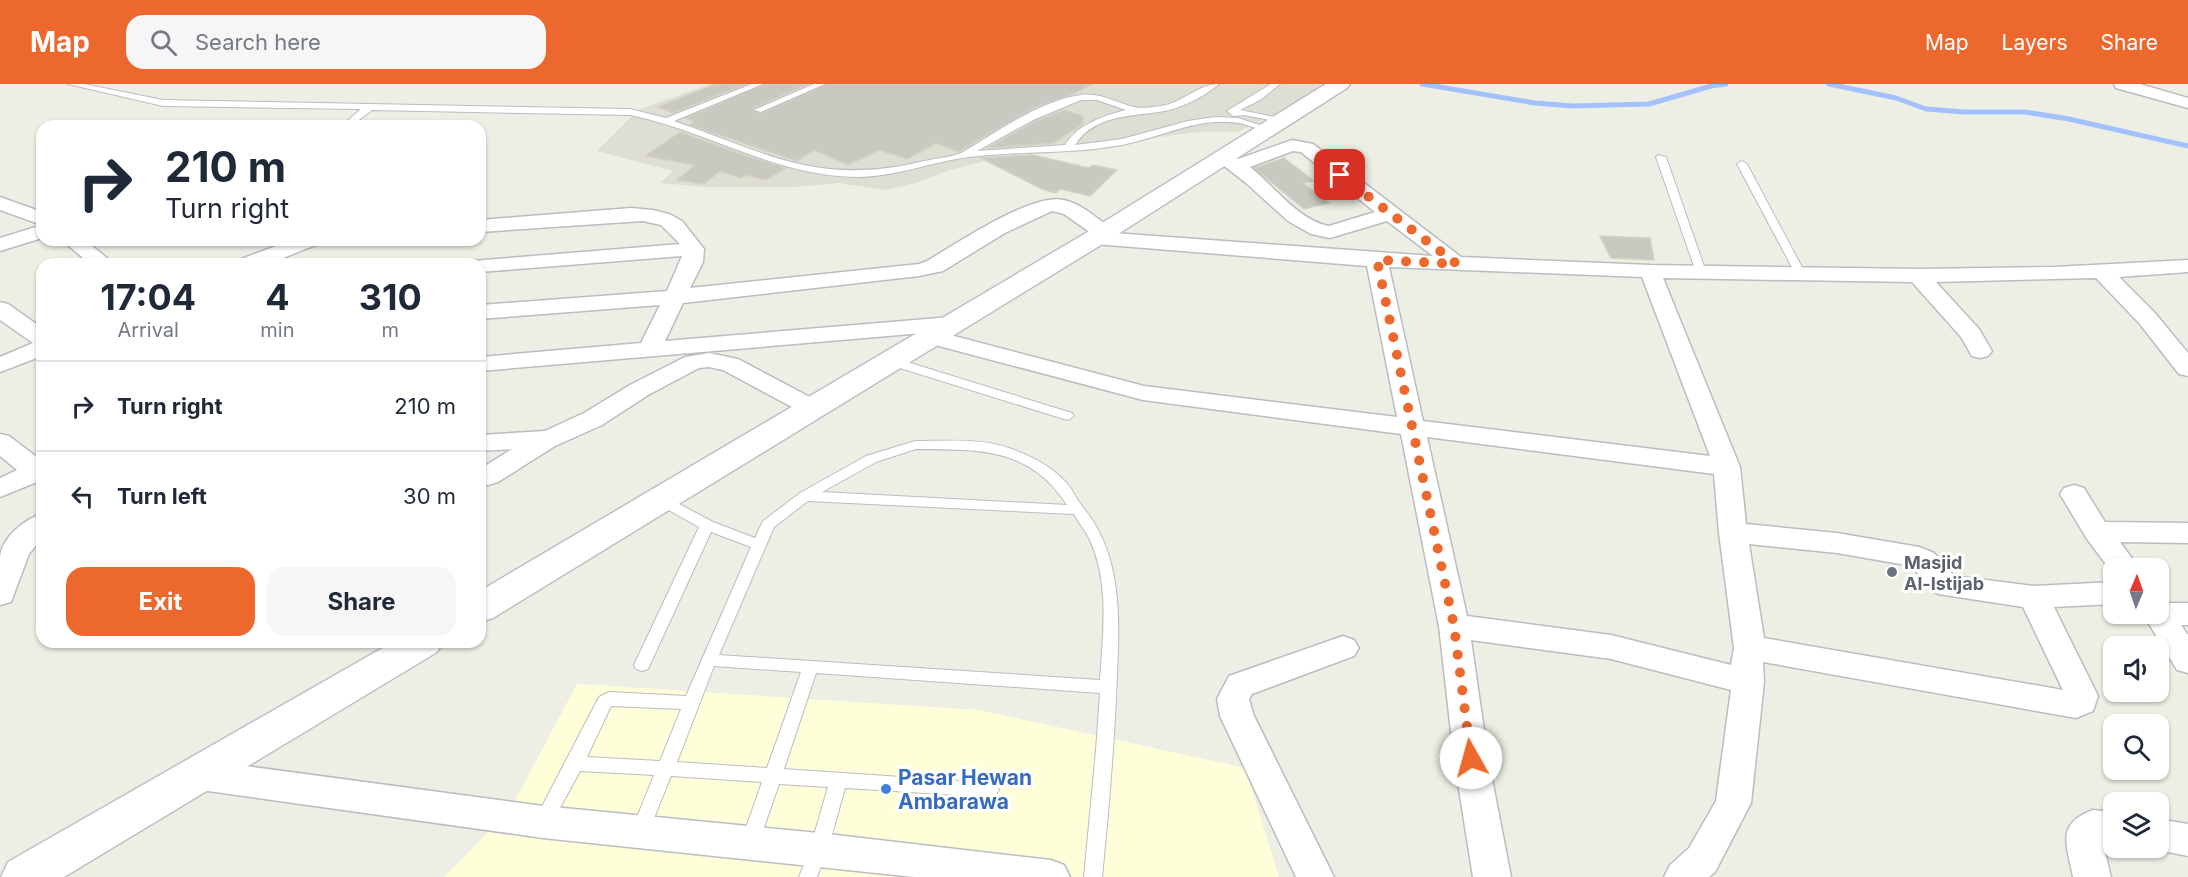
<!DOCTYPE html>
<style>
:root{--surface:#fff;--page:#f6f6f7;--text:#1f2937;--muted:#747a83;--line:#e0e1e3;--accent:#ec682c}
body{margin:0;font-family:Inter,sans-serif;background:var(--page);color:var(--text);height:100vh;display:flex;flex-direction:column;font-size:22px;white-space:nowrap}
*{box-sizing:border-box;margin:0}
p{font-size:20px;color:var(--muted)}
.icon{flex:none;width:33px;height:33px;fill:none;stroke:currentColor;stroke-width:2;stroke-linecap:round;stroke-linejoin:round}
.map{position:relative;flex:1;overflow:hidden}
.panel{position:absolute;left:36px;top:174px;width:450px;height:390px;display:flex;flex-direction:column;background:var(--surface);border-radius:18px;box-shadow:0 2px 4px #0004}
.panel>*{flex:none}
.top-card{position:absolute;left:36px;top:36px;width:450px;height:126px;border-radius:18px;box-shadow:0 2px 4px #0004;background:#fff;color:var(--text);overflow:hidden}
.needle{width:39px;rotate:2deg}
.fabs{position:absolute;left:2103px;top:474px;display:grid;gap:12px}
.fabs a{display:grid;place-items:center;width:66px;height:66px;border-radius:12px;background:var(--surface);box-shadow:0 2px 4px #0004;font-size:30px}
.pin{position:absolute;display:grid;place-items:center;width:51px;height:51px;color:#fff;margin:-26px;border-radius:12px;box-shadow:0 3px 9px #0006}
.me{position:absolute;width:66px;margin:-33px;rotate:353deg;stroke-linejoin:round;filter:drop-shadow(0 0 4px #0008)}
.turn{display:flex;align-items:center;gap:21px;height:126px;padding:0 30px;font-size:27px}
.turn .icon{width:78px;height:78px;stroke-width:2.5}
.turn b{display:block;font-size:42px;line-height:51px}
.eta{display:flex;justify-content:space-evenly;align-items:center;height:102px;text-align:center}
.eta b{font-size:36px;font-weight:700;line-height:42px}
.action{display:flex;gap:12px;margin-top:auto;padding:12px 30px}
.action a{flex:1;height:69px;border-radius:18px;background:var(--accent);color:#fff;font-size:24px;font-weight:700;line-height:69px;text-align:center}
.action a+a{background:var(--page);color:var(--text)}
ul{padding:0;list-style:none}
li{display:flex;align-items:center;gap:18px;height:90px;padding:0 30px;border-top:2px solid var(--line)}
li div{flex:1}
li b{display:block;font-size:22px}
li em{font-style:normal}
header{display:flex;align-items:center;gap:36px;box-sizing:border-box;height:84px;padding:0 30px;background:var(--accent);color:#fff}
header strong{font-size:28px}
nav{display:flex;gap:33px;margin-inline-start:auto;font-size:21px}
.search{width:420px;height:54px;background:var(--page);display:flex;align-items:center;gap:15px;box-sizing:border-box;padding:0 21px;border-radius:18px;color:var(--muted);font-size:22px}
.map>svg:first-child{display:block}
.commercial{fill:#fefed9}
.education{fill:#dfded2}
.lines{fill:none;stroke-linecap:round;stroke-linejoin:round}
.stream{stroke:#a3c1ff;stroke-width:5}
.building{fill:#cac9c1;stroke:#d3d2c2;stroke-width:1.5}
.lane-casing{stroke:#bbbcc2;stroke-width:2}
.street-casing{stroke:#bbbcc2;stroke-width:3}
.secondary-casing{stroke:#bebfc7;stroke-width:3}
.lane{fill:#fff;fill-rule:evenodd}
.street{fill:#fff;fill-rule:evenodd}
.secondary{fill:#fff;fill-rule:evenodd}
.route{stroke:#ec682c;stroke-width:10;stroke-dasharray:0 18}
.worship-dot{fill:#6b7280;stroke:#fff;stroke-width:2}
.shop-dot{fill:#3f7fe0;stroke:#fff;stroke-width:2}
.labels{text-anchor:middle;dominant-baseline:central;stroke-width:6;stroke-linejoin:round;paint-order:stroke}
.worship-label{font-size:18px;font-weight:bold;fill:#5b616d;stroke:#fff;text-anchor:start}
.near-shop-label{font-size:21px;font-weight:bold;fill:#366cbe;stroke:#fff;text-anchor:start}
</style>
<header>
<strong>Map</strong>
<div class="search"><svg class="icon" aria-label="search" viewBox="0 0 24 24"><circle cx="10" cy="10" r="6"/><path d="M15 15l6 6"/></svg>Search here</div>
<nav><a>Map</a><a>Layers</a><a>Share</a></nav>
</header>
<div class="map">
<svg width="2188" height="793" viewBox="0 0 2188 793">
<rect width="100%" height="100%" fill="#eeefe4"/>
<path class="commercial" d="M577,600L979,626L1245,684L1279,793H444L510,726Z"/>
<path class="education" d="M710,0H1326L1276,31L1237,48H1199L1160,53L1095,67L1009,71L950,86L916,99L887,106L838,99L796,103H705L660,99L673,87L597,67L638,26Z"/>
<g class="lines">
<path class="stream" d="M1422,0L1535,19L1573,22L1649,20L1711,2L1726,0
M1829,0L1896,14L1926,25L1964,28H2025L2069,35L2188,62"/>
</g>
<path class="building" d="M715,0H746L673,29L658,23Z
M765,0H808L752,25L760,30L827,0H1093L1071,11L1034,24L958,68L936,59L907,75L879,66L848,81L814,66L797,77L794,76L690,41L694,38L686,34Z
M1064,26L1083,32V40L1054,59L987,64L1034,38Z
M680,48L741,70L786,84L766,96L746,91L740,94L720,87L704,100L677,96L695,81L645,72Z
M1033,71L1089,84L1093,81L1117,86L1090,112L1060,105L1056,109L1044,106L981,74Z
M1284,74L1314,97L1303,99L1329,119L1304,125L1254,84Z
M1600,152L1650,154L1654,176L1611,174Z"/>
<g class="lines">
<g class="lane-casing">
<path id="lane" d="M68,0H84L163,16L630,25L666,34L752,0H763L674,37C767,69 817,102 920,78C931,75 955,73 963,68C999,47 1039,17 1081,11C1101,8 1116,19 1134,23C1142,25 1153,23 1161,22C1183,19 1198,0 1219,0C1206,11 1186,22 1169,26C1138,33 1096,28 1075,61L1122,55L1188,37L1215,33L1238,34L1272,45L1268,48C1255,44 1242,38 1228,38C1192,36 1158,54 1122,61C1071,70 1020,67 969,73C931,78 895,93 857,93C775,92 708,47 630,31L372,26L351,42H341L361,25L163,22ZM1081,16H1097L1126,26C1103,32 1078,40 1065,61L977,67L1033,36Z
M814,0H825L761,28L754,26Z
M1271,0H1280L1260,16L1240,26L1285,35V39L1244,31L1233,32L1227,27Z
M1658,71L1666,73L1706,188L1705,190L1701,191L1696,188L1656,73Z
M1742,77L1747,80L1805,189L1804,191L1800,192L1795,189L1737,80Z
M891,273L1072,329L1074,332L1068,336L1064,335L887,280L885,277L887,274Z
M915,357C946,357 980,354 1009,364C1032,372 1055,384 1070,403C1074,409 1077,416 1082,422C1128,477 1118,550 1116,616C1113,675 1108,734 1102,793H1084L1096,666L1100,609L816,589L784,685L990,699L996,701L999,706L996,711L990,713L845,704L828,765L817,793H799L810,765L828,703L779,700L759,758L756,764L750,766L744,764L741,758L762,698L671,692L646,754L640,756L634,754L631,748L654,691L580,687L549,744L543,746L537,744L534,738L537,732L599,613L609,608L686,612L751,463L711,448L648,585L642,587L636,585L634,581L699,443L656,419L654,416L656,413H666L713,438L755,454L763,437L800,409L866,372ZM916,365C978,366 1029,362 1067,421L822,408L876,378ZM808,417L1074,430C1078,438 1085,446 1089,454C1110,498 1103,549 1100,596L719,571L774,443ZM714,582L801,588L767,684L677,678ZM611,622L681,625L660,677L587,673Z"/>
</g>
<g class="street-casing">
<path id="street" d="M2114,0H2140L2188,14V24L2116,4Z
M1292,56L1313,60L1461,173L1650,181L1919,185L2054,183L2188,176V188L2119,193L2155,229L2188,269V292L2179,290L2139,239L2096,194L1936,198L1979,245L1992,267L1988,272L1980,274L1972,272L1961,253L1912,198L1663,194L1740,383L1746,440L1837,449L1919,463L1934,469L1954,492L2034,502L2114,498V520L2054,523L2098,612L2093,627L2076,634L1763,578L1764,598L1751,719L1715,788L1709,793H1664L1670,781L1689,764L1716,717L1731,606L1611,575L1471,556L1488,674L1511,793H1473L1454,674L1439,542L1401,350L1143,316L924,258L920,253L923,249L480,287V273L641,259L660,221L480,235V221L667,207L682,172L480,188V180H471L472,177L680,160L661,141L643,137L480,148V136L631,124L653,126L669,130L682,137L704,165L703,178L690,204L919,180L927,177C956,160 1032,108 1064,116C1082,120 1096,134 1111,144L1113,149L1433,172L1387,137L1330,154L1311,150L1288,137L1246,99L1214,74L1216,70L1223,68L1238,75ZM1293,67L1301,68L1375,128L1329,142C1298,136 1274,102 1250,83ZM1052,127L1064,130L1091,149L1085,154L1088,158L1095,160L1367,182L1397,333L1144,302L939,248L959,245L962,240L959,235L951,233L665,257L683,219L919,192L943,187L1005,149ZM1389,183L1642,193L1710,372L1423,337ZM1427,353L1714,390L1719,449L1734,564L1731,581L1611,551L1467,532ZM1749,460L1837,469L1912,482L1929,504L1938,510L2023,523L2063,606L1764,554Z
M0,113L42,128V154L0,167V154L42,141L0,126Z
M62,156H85L114,180H90Z
M292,156H321L318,160L268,180H238L241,175Z
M0,218L8,220L42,244V272L0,288V273L33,259L0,236Z
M709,269L738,275L823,320L827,325L823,330L814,333L805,330L723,286L709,283L699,284L648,311L602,341L555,362L498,398L488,401L480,399V385L512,365L480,367V351L545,347L584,329L630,301L685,273Z
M0,350L9,352L42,377V396L0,413V394L17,386L0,372Z
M2074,401L2084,404L2105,438L2188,439V459L2120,458L2139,484H2114V491L2087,455L2060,410L2064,404Z
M42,430V454L29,470L11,518L0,521C0,505 0,488 0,473C2,453 25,435 42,430Z
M2158,519H2188V541H2181L2188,551V589L2177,586L2143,530H2158Z
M1343,552L1354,556L1359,564L1354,572L1252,610L1249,615L1254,632L1334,793H1296L1220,632L1217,615L1229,592Z
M201,676L543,722L819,749L1051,776L1064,781L1070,793H914L543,754L201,706L189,701L184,691L189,681Z
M2093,726L2114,728V760L2103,759L2111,793H2073C2067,761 2055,740 2093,726Z
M2158,735L2188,740V772L2148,764H2158Z"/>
</g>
<g class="secondary-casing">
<path id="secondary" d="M1326,0H1350L1347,4L1104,159L493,534L480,538V507L1086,149Z
M393,558H443L437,568L64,793H1L8,778Z"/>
</g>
<use href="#lane" class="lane"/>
<use href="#street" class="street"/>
<use href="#secondary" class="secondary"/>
</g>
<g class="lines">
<path class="route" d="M1340,91L1457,180L1377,176L1454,542L1471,674"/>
</g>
<circle class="worship-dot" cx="1892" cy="488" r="6"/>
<circle class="shop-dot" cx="886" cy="705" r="6"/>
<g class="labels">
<g class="worship-label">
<text x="1904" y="478">Masjid<tspan x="1904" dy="21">Al-Istijab</tspan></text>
</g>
<g class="near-shop-label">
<text x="898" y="693">Pasar Hewan<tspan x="898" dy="24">Ambarawa</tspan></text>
</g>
</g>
</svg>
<div class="fabs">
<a><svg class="needle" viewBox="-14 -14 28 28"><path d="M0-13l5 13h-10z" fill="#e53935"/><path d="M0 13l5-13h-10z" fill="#747a83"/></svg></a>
<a><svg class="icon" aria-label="sound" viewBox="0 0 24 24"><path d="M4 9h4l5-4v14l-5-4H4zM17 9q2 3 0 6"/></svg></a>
<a><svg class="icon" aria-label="search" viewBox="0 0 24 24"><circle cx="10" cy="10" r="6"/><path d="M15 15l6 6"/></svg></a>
<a><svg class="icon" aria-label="layers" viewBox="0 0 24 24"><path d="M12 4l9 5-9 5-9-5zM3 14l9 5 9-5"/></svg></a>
</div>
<div class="pin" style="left:1340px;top:91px;background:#d93025"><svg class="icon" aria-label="arrive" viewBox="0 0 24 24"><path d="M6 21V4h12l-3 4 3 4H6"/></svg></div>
<svg class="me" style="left:1471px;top:674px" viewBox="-20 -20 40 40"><circle r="19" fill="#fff"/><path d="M0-13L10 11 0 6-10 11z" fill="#ec682c"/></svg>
<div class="top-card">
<div class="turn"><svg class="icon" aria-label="right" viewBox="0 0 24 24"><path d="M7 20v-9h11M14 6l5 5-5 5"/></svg><div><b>210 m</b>Turn right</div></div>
</div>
<section class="panel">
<div class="eta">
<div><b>17:04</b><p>Arrival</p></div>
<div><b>4</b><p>min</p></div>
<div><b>310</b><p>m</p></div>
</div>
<ul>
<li><svg class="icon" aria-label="right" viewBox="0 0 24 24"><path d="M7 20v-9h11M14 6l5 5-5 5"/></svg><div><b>Turn right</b></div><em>210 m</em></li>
<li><svg class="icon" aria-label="left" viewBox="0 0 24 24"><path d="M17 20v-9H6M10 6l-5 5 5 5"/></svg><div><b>Turn left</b></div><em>30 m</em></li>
</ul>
<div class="action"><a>Exit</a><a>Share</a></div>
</section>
</div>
